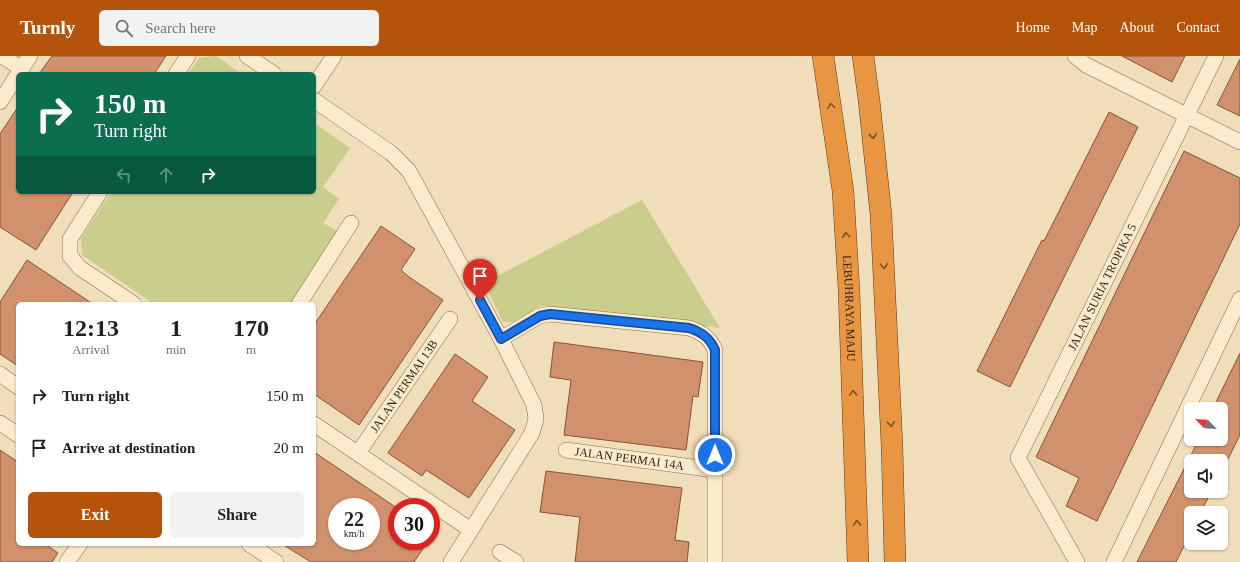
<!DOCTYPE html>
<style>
:root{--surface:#fff;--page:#f2f2f2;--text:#202124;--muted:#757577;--accent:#b45309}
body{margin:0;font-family:Georgia,serif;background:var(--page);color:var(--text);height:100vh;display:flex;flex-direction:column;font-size:15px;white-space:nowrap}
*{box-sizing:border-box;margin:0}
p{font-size:13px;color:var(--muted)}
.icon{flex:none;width:22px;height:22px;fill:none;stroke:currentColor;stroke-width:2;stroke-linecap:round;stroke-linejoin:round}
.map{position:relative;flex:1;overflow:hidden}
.details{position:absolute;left:16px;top:246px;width:300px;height:244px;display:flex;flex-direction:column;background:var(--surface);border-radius:6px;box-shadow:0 1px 3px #0004}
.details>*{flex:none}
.top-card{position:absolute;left:16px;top:16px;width:300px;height:122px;border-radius:6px;box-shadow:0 1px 3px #0004;background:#0b6e4f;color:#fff;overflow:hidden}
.needle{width:26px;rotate:295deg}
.tools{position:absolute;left:1184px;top:346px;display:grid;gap:8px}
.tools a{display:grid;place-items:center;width:44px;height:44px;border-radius:6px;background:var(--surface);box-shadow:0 1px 3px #0004;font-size:20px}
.speed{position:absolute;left:328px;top:442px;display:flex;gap:8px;font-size:20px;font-weight:700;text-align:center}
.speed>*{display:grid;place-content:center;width:52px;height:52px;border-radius:50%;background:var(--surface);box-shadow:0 1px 3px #0004;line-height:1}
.speed small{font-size:10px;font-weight:400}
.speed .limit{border:6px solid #d22;background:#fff;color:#111}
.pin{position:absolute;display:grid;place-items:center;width:34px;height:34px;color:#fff;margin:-41px -17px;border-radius:50% 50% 50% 0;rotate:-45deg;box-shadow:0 0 4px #0007}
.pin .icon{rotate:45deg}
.me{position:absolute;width:44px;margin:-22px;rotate:0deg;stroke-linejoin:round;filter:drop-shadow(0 0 3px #0008)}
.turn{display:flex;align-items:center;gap:14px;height:84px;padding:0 12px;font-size:18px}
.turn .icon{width:52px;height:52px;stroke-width:2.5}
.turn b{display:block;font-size:28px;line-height:34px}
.lanes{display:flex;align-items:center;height:38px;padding:0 12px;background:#0003;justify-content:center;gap:20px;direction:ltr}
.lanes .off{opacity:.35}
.eta{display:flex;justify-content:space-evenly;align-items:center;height:68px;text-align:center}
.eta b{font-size:24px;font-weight:800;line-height:28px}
.primary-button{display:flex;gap:8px;margin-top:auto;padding:8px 12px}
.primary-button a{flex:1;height:46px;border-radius:6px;background:var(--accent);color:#fff;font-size:16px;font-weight:800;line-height:46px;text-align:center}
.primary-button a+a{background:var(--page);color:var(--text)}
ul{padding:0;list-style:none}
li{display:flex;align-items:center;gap:12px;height:52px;padding:0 12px}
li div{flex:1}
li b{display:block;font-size:15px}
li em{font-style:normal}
header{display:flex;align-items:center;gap:24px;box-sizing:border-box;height:56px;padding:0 20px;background:var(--accent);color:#fff}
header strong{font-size:19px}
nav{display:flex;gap:22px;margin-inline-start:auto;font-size:14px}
.search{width:280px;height:36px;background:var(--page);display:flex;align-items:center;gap:10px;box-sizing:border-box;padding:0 14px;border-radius:6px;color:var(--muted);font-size:15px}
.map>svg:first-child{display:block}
.green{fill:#cace8d}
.building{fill:#d1916c;stroke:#885337;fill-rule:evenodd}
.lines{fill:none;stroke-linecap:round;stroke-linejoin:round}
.minor-casing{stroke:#876c53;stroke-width:16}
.highway-casing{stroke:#543a28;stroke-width:22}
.minor{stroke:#fbebcc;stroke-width:15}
.highway{stroke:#e89641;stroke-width:21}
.oneway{stroke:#7d5229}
.route-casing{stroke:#114b97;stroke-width:10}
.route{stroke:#1a73e8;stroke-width:7}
.labels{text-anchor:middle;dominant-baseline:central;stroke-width:3;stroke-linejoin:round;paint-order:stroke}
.street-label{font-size:12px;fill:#352519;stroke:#f7e7c9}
</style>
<header>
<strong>Turnly</strong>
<div class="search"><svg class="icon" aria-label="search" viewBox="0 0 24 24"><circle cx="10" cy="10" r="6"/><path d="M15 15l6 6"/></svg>Search here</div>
<nav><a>Home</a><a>Map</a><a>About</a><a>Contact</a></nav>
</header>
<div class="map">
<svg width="1240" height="506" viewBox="0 0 1240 506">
<rect width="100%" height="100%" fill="#f0ddb9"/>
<path class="green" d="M214,0H216L242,18H188L199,2Z
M314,67L350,92L323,131L339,143L323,167L341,177L292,248H154L82,199L81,182L111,136H314Z
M642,144L720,272L542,250L517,266H503L484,227Z"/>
<path class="building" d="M52,0H166L154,18H39Z
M1122,0H1185L1172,26Z
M1240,3V60L1217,49Z
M18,51V136H73L36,194L0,171V78Z
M1109,56L1138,71L1010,331L977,315L1042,184L1044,185Z
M1184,95L1240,122V168L1097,465L1066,450L1079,422L1036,401Z
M381,170L415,193L401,214L409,221L443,244L359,369L314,338V269Z
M27,204L93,248H18V310L0,298V246Z
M554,286L703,306L698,341L693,340L686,394L564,379L571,324L550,321Z
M1240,297V379L1227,405H1191V435H1212L1201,455L1191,450V476L1176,506H1137L1199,383H1221V351L1215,348Z
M455,298L488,321L472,345L515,374L469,442L426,414L422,420L388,397Z
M0,394L18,406V488H45L58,497L52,506H0Z
M314,396L397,452V485H428L414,506H311L282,488H314ZM337,451H371V485H337Z
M546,415L682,432L675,484L689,486L687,506H575L580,461L540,456Z"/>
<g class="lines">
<g class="minor-casing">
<g id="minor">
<path d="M2,0L22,13"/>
<path d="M247,0L274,18"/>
<path d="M1075,0L1086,9L1240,86"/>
<path d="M18,18L30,0"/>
<path d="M176,18L188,0"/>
<path d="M314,30L334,0"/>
<path d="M314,44L391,97L409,115L501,283L534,349L536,363L532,377L451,506"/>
<path d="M0,46L18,18"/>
<path d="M100,136L70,183V200L80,212L134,248"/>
<path d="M299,248L351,167"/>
<path d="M501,283L539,260L550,258L689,272C702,276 710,282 715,294V506"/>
<path d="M0,318L18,331"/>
<path d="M0,367L18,379"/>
<path d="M314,368L471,474"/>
<path id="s1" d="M566,394L715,414"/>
<path id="s2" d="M358,397L450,263"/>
<path d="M249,488L276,506"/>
<path d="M500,496L516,506"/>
<path d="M67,506L80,488"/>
<path id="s3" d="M1077,506L1018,402L1216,0"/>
<path d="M1114,506L1240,243"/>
</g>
</g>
<g class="highway-casing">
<g id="highway">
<path id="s4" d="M823,0L843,135L849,234L858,506"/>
<path d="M863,0L869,44L881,159L892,390L895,506"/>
</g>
</g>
<use href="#minor" class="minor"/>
<use href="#highway" class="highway"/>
</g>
<defs><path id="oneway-chevron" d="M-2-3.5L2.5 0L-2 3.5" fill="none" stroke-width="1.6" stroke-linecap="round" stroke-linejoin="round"/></defs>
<g class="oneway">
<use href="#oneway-chevron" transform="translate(831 50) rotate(-98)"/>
<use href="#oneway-chevron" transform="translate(873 80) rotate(84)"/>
<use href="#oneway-chevron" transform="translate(846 179) rotate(-94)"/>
<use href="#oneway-chevron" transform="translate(884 210) rotate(87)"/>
<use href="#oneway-chevron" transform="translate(853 337) rotate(-92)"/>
<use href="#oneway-chevron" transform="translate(891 368) rotate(87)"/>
<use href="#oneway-chevron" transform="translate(857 467) rotate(-92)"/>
</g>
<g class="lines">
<g class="route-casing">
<path id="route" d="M480,244L501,283L540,260L550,258L689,272C702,276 710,282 715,294V399"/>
</g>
<use href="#route" class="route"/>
</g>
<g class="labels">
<g class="street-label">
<text stroke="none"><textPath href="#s3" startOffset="310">JALAN SURIA TROPIKA 5</textPath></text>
<text stroke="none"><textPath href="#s4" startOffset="254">LEBUHRAYA MAJU</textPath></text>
<text stroke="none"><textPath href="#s2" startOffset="81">JALAN PERMAI 13B</textPath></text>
<text stroke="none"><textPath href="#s1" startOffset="64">JALAN PERMAI 14A</textPath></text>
</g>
</g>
</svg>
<div class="tools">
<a><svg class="needle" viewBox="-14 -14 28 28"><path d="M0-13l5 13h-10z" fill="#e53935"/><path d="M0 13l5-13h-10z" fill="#757577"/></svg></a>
<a><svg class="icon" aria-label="sound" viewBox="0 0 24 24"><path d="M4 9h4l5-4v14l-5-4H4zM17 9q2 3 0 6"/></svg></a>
<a><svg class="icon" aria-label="layers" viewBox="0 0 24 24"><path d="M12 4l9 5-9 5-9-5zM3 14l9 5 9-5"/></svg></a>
</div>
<div class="speed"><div>22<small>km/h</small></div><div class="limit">30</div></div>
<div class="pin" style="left:480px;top:244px;background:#d93025"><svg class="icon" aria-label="arrive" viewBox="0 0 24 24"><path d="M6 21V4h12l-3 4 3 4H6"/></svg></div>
<svg class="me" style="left:715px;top:399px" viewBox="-20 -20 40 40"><circle r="17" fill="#1a73e8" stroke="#fff" stroke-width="3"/><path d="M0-11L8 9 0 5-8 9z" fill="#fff"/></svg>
<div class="top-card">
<div class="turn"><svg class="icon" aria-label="right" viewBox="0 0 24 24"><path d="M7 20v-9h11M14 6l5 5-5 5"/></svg><div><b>150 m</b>Turn right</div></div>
<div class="lanes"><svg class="icon off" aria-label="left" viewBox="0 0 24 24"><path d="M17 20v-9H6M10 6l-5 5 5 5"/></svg><svg class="icon off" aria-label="ahead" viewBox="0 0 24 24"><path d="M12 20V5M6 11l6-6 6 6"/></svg><svg class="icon" aria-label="right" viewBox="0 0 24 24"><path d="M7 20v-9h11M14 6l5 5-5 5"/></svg></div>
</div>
<section class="details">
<div class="eta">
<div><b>12:13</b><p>Arrival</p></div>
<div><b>1</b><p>min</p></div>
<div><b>170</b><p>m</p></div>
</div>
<ul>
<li><svg class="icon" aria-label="right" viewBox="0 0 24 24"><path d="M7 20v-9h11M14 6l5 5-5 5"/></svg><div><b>Turn right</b></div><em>150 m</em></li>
<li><svg class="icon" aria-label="arrive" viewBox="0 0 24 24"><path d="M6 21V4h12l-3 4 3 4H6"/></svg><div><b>Arrive at destination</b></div><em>20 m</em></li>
</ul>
<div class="primary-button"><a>Exit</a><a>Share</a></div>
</section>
</div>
